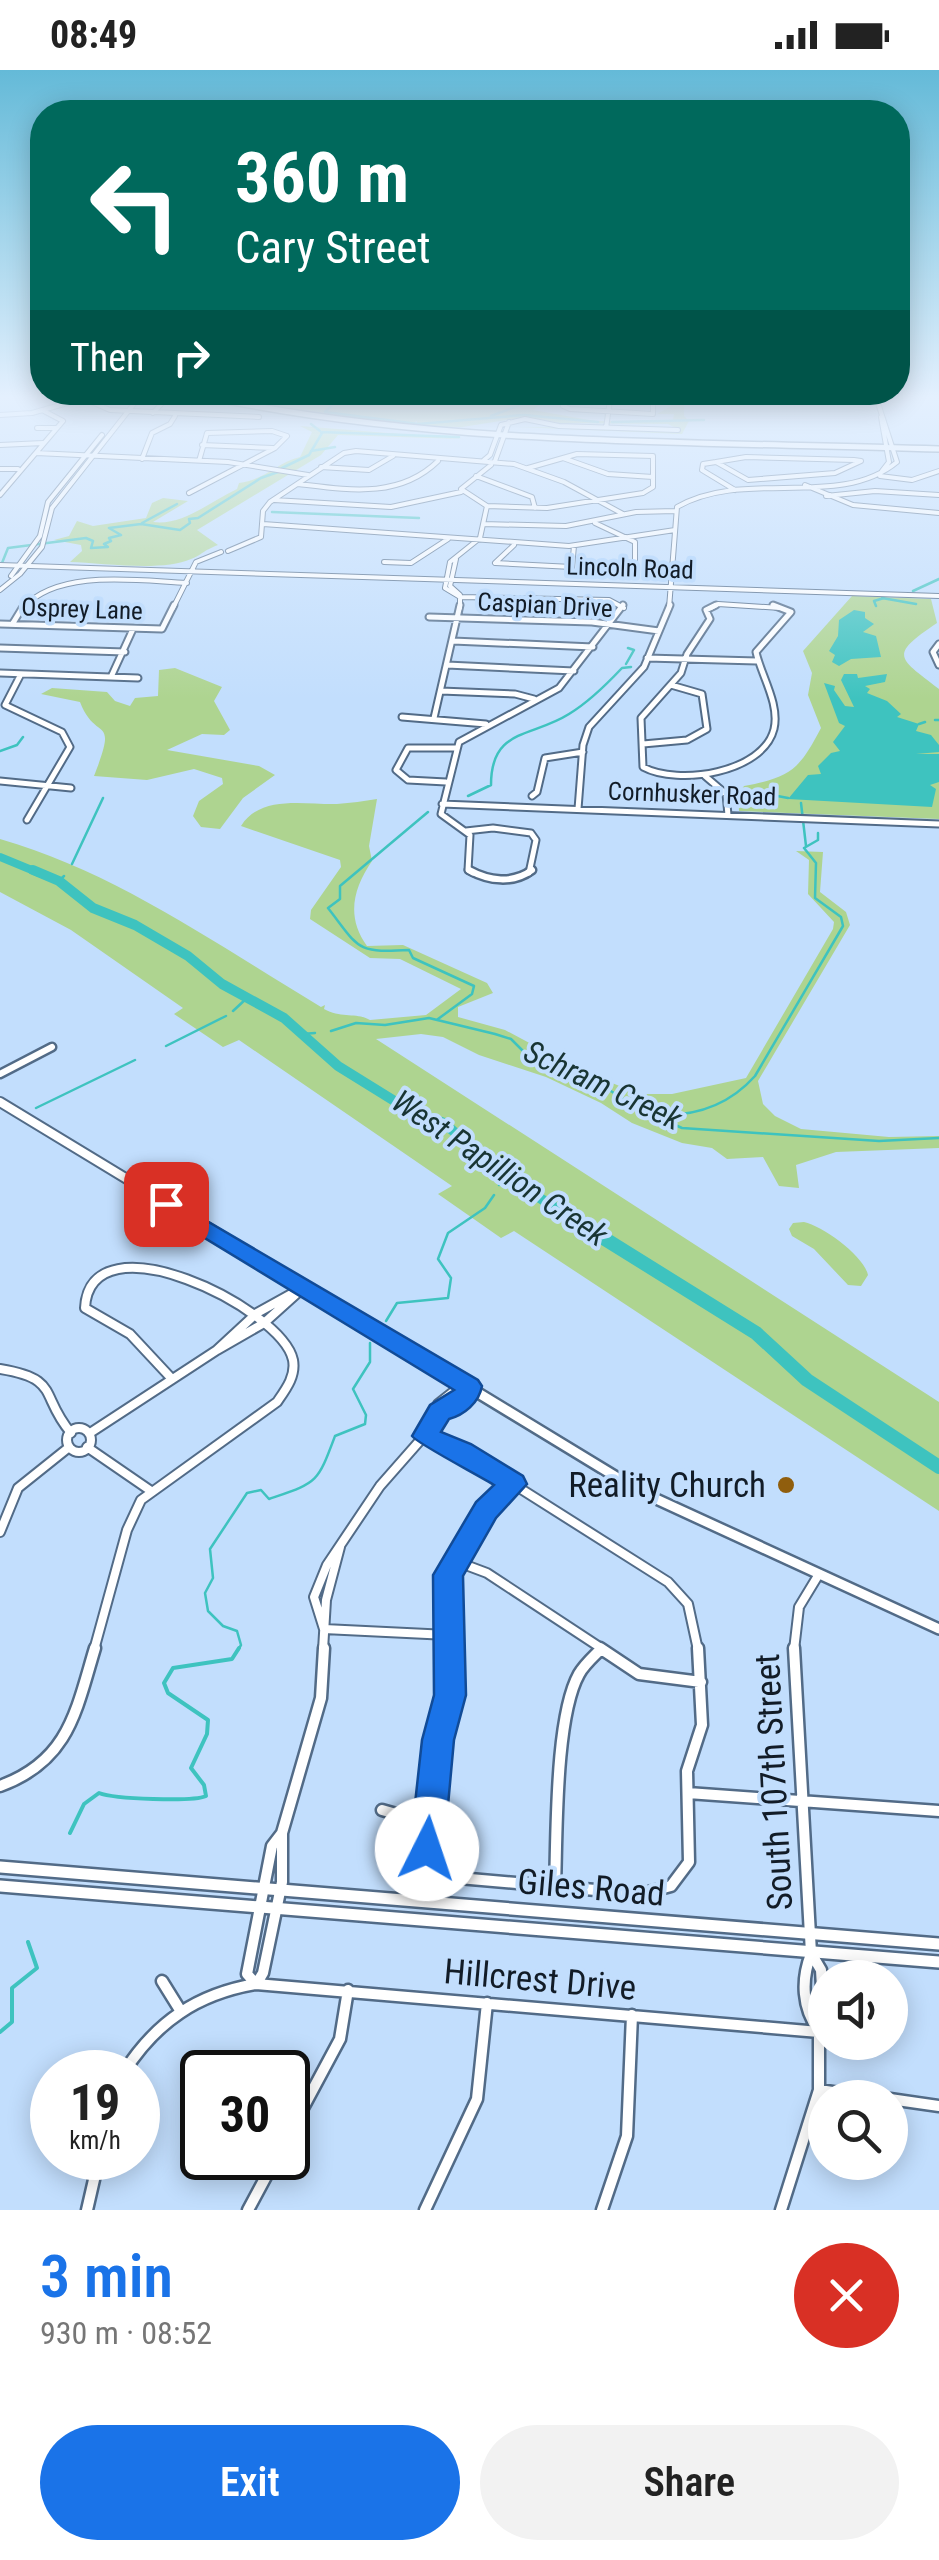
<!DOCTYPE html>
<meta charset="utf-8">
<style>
:root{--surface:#fff;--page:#f2f2f2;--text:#222;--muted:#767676;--accent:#1a73e8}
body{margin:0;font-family:"Roboto Condensed",sans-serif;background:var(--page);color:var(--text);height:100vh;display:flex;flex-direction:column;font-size:38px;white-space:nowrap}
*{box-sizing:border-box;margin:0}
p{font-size:32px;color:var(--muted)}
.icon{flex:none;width:55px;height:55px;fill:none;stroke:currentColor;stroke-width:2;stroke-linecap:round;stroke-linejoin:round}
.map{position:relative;height:2140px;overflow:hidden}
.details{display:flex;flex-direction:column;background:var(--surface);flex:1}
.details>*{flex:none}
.hud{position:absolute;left:30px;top:30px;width:880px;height:305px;border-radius:40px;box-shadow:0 5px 25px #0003;background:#00695c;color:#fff;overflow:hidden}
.buttons{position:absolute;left:808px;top:1890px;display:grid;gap:20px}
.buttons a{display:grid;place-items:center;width:100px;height:100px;border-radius:50%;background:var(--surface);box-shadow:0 5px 25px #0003;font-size:50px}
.speed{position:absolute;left:30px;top:1980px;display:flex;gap:20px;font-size:50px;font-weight:700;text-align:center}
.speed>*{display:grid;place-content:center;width:130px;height:130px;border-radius:50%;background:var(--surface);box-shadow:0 5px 25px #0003;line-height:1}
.speed small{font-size:25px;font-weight:400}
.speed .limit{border:5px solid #111;border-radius:15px;background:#fff;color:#111}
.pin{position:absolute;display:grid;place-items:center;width:85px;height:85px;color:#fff;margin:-42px;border-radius:20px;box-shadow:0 5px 15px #0006}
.me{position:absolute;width:110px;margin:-55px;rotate:4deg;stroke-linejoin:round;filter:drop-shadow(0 0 8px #0008)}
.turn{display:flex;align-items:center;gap:35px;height:210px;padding:0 40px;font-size:45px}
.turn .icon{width:130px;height:130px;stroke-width:2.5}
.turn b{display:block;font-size:70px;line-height:85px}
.then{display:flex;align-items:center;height:95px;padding:0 40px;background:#0003;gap:20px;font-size:38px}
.round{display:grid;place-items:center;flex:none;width:105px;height:105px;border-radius:52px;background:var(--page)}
.head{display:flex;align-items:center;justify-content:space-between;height:170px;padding:0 40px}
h1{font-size:60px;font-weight:600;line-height:75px;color:var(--accent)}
.action{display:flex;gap:20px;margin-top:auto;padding:20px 40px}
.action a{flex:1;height:115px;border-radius:60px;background:var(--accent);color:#fff;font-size:40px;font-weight:600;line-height:115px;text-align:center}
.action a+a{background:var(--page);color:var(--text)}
.status{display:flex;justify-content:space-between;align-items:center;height:70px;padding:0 50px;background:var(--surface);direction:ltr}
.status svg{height:28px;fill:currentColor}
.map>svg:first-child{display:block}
.green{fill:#aed490}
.water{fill:#3ec3bf}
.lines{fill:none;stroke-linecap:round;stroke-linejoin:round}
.stream-far1{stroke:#3ec3bf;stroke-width:2.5}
.stream{stroke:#3ec3bf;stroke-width:4}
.river-far2{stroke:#3ec3bf;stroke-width:8}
.river-far1{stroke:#3ec3bf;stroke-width:10}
.river{stroke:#3ec3bf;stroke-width:14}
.minor-far4-casing{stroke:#526b87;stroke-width:6}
.minor-far3-casing{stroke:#526b87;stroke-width:9}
.minor-far2-casing{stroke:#526b87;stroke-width:11}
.minor-far1-casing{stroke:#526b87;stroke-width:12}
.minor-casing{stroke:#526b87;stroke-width:15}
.major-far3-casing{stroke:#526b87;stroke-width:6}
.major-far2-casing{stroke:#526b87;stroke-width:12}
.major-far1-casing{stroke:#526b87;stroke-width:14}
.major-casing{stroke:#526b87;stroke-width:16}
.highway-casing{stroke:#526b87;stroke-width:8}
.minor-far4{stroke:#fff;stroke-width:4}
.minor-far3{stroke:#fff;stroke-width:5}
.minor-far2{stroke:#fff;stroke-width:6}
.minor-far1{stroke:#fff;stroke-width:8}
.minor{stroke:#fff;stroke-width:10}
.major-far3{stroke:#fff;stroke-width:4}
.major-far2{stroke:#fff;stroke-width:8}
.major-far1{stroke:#fff;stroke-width:9}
.major{stroke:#fff;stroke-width:11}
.highway{stroke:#fff;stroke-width:5}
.route{fill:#1a73e8;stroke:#114b97;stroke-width:2.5}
.poi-dot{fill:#905e0d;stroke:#c2defd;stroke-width:4}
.labels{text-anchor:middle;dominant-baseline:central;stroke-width:8;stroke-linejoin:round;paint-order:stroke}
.far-street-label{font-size:25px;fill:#121c27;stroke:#c2defd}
.water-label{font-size:32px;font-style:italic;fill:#183433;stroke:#c2defd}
.near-poi-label{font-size:35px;fill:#121c27;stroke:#c2defd;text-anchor:end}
.near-street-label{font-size:35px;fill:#121c27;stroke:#c2defd}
</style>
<div class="status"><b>08:49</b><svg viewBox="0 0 49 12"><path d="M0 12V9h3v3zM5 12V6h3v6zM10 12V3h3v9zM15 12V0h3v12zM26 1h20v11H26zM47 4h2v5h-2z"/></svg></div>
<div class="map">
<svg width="939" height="2140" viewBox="0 0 939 2140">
<rect width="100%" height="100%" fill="#c2defd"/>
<path class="green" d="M284,330H546L533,340L595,351H666L673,350L674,344H657L671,336L673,330H684V346L689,351L682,364L518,357L678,359L668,354L560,353L527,347L462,357L417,356V351L409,355L270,335Z
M300,356L463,369L338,365L321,385L197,460L218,475C202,481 202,485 191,489C163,502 102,493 70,492L82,481L81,475L54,470L69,466L77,451L93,456L146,448L152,433L163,428L188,431L153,452C183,456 211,431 237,419L239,413C265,410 276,393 300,387L312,362Z
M852,526L931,529L937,553C888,586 898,587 939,619V749L739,741L738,725L744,716C791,707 799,700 821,658L808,625L812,603L803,581Z
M175,598L222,617L214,631L230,660L224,665L202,664L167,680L259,696L275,705L243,728L220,759L201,757L193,746L199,731L223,714L222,708L194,699L147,710L94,706C119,642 96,674 80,632L41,624L52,618L107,622L115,631L130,636L135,628L158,626L159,600Z
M377,729L369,776L372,791C353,819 346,847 367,876L403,875L487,913L493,923L458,937V947L505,960L578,999L639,1024H672L746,1008L833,859L834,852L808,824L809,790L796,781L823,782L820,822L846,842L850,855L758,1011L763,1034L775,1046L801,1059L889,1067L939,1066V1078L836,1082L796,1095L799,1118L779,1116L763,1087L727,1089L712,1078L682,1073L632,1053L601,1033L546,1007L479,985L443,967L421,964L376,969L939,1332V1441L514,1161L501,1168L438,1124L452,1116L239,970L223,977L174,944L183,938L71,860L0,822V769C116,802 219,876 321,937L325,935L324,939C342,949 356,942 370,950L426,945L461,919L400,889L370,888L310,849L311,840L341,797L340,790L241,756C261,724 306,735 337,734C351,733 364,731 377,729Z
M804,1152C823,1156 864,1186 868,1205L861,1216L848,1215L814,1179L792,1166L789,1159L793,1153Z"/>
<path class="water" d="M854,540L865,542V548L874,554L863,562L876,566L881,587L851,589L839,596L832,592L835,585L829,581L838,566L839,550Z
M844,604H857L858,608L887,604L885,612L865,616L870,619L867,623L887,631L901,644L897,647L919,654L916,661L931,665L939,675V682L916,684H939V712L930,715L936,719L932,737L788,729L808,705L821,704L818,696L831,683L840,681L833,672L845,656L839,653L824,613L835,616L834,620L845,636L854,637L841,610Z"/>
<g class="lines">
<path class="stream-far1" d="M325,342L418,354L524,345L598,352
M325,342L337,330
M491,346L533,330
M612,352L704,350
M311,354L320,361
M321,362L459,367
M311,381L335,377
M282,398L309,385L322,363
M272,442L419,448
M142,453L177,434
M2,493L8,478L86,468L93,471L91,478L108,477L104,474L111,471L109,468L121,465L109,458L141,454L180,460L190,453L189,449L198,448L261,408L278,402
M913,521L939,509
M882,528L916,534
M876,536L874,531L884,528
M626,594L634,580L628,578
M935,650H939
M919,654L925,652
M0,681L17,675L23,667
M734,721L758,722
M767,724L788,728
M468,726L491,715C491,658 531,668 569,644C589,632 606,615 622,598L631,597
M801,733L806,776
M428,742L340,816V829L328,838C360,879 355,883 409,880L413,888L474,916L472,924L438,949
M72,794L103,728
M59,811L64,806
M233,941L247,928
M331,961L356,953L385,955L429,948L495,964L511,969L524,982L592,1009L639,1039L682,1058L879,1071L939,1068
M302,964L315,963
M166,976L226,946
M36,1038L135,990
M660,1045C697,1046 730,1034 755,1006L843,856L841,847L815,828L816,793L804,778L818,770V763
M499,1115L506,1107
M386,1251L397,1233L448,1228L451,1208L438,1189L448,1163L485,1138L494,1125
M238,1580L241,1575L237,1561L223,1556L208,1541L205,1523L213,1508L210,1479L247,1423L261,1420L269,1429C318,1412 317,1414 335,1366L365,1354L366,1345L353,1319L370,1292V1273"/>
<path class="stream" d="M70,1763L84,1734L99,1723C114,1729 193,1732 206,1726L204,1715L191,1698L207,1664L208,1650L168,1623L164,1613L173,1598L232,1589L239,1578
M0,1962L12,1952V1918L37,1898L28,1872"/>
<path class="river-far2" d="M0,787L39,803"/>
<path class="river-far1" d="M33,800L59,811L93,838L135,855L188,886L222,914L284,948L338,996L409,1040L444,1053L506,1107L564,1143"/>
<path class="river" d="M560,1141L756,1263L807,1310L939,1397"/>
<g class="minor-far4-casing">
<path id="minor-far4" d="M87,330L110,340L259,347
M569,330L563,336L570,339L653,344V330
M153,343L165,330
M0,345L32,343L78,330
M881,347L889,392L882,401
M37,358H56
M606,358L610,330
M0,375L43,373
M202,375L273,378
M36,383L228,392L308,405
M746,387L854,390L861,391L835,403L748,410L716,392Z
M563,388L608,404L653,407
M142,389L152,363L170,354L175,346
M484,390L490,385L501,355L525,349L559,356L678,360
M495,391L509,352
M716,392L703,394L702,400L735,420
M321,397L369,400L393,386
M0,399H18
M476,406L532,427L535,438
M880,406L912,410L939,401
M298,414C348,420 399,429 438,391
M805,415L853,435L939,443
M189,423L275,378L287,366L272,361L207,363L199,391
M0,425L63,351L44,341
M826,426L875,421L939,425
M274,430L391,437L461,422
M487,436L547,438L643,423L653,417V386L577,384L528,398
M595,453L635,472V492
M263,454L569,476L675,460
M483,454L566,456L636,442L675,441
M514,475L495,493L572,497L574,476
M228,481L261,467L263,441L270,432L344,383L356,381L514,394L564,412L623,444
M456,489L450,516L460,525V538
M384,492L411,493L448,469
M0,495L939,526
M460,527L609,530L624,538
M460,527L445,518L450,492L480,468L487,436L461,419L491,395
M23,538C59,498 139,511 187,513
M173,538L196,492L221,482
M669,538L677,437C744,398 839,440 897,392L877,330
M711,538L718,534L780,538"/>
</g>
<g class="minor-far3-casing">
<path id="minor-far3" d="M716,535L706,540L710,549L687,584L681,603L641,648L643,697C678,716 763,703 774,659C780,634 761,605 756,582L791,542L773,535
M429,547L592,552L659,561
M13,553L24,535
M0,554L162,559L174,535
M453,571L593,577
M939,574L933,582L939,595
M0,578L125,582
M647,588L757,591
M447,595L574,601
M0,603L138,608
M21,604L5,635L62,662L70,677L27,750
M111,607L133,559
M441,621L515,624L534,629
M402,647L486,654
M434,648L460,535
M643,674L687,670L707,659L702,624L671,615
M705,706L726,724L728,745
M0,711L71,718
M446,712L408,710L396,700L408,678H455
M532,726L537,722L545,688L583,682
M442,734L939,754
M578,739L583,675L589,657L644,597L670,535
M466,761L493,758L531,763L536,770L529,803
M473,803L468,800L470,765L441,744L459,672L559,618L623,535"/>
</g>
<g class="minor-far2-casing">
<path id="minor-far2" d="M469,800C489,811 513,814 532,800
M0,1004L52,977"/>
</g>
<g class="minor-far1-casing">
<path id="minor-far1" d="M304,1217L264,1253L217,1280L257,1243Z
M0,1299C61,1309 39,1325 71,1363
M439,1342L449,1340L468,1324L469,1317
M67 1370a12 12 0 1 1 24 0a12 12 0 1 1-24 0Z
M90,1363L217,1280
M425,1367L461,1381L668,1512L688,1534L698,1580
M87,1377L151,1421
M0,1462L18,1418L68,1378
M455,1491L487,1503L604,1580
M324,1559L314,1527L327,1495L380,1416L431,1358L438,1334L457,1319L468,1317
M324,1559L448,1565
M94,1580L127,1460L141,1430L277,1332C286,1319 296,1306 293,1290C282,1238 90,1144 85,1238L130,1264L172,1309
M323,1580L326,1530L340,1477
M448,1580C448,1560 444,1538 446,1518C450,1479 487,1439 513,1414
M794,1580L799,1537L819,1504"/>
</g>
<g class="minor-casing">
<path id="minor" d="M448,1578L450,1625L438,1670L426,1771L433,1792L459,1808L641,1824L671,1816L689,1792L687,1701L702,1655L698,1578
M600,1578L639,1604L701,1612
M0,1716C69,1691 76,1641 95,1578
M688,1723L939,1741
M382,1740L428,1753
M555,1816C557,1764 555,1647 579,1604C584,1595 593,1587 600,1580
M811,1884C801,1910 802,1938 819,1961
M162,1911L180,1940
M255,1913L247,1904L272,1776L282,1763L321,1628L324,1578
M257,1913L263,1903L282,1812V1763
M124,2002C156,1952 197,1924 256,1914L819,1962
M819,2020L874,2028
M890,2029L939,2036
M288,2066L340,1969L348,1920
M87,2140L99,2088
M248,2140L276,2088
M425,2140L477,2029L487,1933
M602,2140L627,2066L632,1945
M781,2140L819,2020V1962L824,1952L821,1900L811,1883L794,1578"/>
</g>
<g class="major-far3-casing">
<path id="major-far3" d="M11,506L40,466L48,432L102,365
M0,520L20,504L42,477L52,438L137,330"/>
</g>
<g class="major-far2-casing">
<path id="major-far2" d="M0,1032L183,1143"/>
</g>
<g class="major-far1-casing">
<path id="major-far1" d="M179,1141L641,1422L939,1559"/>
</g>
<g class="major-casing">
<path id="major" d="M0,1797L939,1874
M0,1816L939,1892"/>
</g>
<g class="highway-casing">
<path id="highway" d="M223,330C457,377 701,371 939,379"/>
</g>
<use href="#minor-far4" class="minor-far4"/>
<use href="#minor-far3" class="minor-far3"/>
<use href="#minor-far2" class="minor-far2"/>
<use href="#minor-far1" class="minor-far1"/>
<use href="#minor" class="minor"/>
<use href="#major-far3" class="major-far3"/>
<use href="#major-far2" class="major-far2"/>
<use href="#major-far1" class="major-far1"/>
<use href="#major" class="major"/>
<use href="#highway" class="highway"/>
</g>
<linearGradient id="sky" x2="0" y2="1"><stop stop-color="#64bad8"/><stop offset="0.52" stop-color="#e4f0fe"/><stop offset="1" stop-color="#e4f0fe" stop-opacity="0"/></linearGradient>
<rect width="939" height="629" fill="url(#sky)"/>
<path class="route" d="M166,1127L478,1310L482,1316C479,1333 464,1345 449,1349L441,1362L471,1374L523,1406L527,1414L496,1448L463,1506L466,1625L454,1670L444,1779L439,1790L427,1794L415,1790L410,1779L422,1670L434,1625L433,1505L476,1432L494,1415C480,1406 416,1373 412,1366L430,1335L454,1320L157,1139L154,1134Z"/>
<circle class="poi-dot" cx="786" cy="1415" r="10"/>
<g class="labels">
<g class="far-street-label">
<text transform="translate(630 498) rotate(2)">Lincoln Road</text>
<text transform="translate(545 535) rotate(3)">Caspian Drive</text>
<text transform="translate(82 539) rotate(2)">Osprey Lane</text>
<text transform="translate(692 724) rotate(2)">Cornhusker Road</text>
</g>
<g class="water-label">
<text transform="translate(603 1015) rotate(25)">Schram Creek</text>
<text transform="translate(500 1098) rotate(34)">West Papillion Creek</text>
</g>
<g class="near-poi-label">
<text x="766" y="1415">Reality Church</text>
</g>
<g class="near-street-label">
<text transform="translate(774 1712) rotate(-93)">South 107th Street</text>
<text transform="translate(591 1818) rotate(5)">Giles Road</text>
<text transform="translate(540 1910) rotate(5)">Hillcrest Drive</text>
</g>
</g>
</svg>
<div class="buttons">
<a><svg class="icon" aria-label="sound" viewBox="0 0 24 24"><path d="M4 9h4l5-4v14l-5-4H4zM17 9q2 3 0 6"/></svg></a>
<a><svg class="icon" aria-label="search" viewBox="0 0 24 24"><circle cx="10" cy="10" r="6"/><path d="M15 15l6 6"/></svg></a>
</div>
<div class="speed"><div>19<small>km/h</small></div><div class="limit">30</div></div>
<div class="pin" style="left:166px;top:1134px;background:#d93025"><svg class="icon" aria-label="arrive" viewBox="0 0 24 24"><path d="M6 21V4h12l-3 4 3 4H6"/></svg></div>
<svg class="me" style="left:427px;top:1779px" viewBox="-20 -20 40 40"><circle r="19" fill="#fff"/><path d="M0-13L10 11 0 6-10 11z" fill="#1a73e8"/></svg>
<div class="hud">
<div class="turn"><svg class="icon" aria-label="left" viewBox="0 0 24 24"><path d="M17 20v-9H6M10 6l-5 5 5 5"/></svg><div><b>360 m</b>Cary Street</div></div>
<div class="then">Then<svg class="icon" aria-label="right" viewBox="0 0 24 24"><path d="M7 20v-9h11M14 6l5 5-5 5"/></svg></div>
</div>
</div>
<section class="details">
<div class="head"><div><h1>3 min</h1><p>930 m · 08:52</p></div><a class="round" style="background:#d93025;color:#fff"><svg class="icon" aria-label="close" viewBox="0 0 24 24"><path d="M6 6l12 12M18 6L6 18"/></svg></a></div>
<div class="action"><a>Exit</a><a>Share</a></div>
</section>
